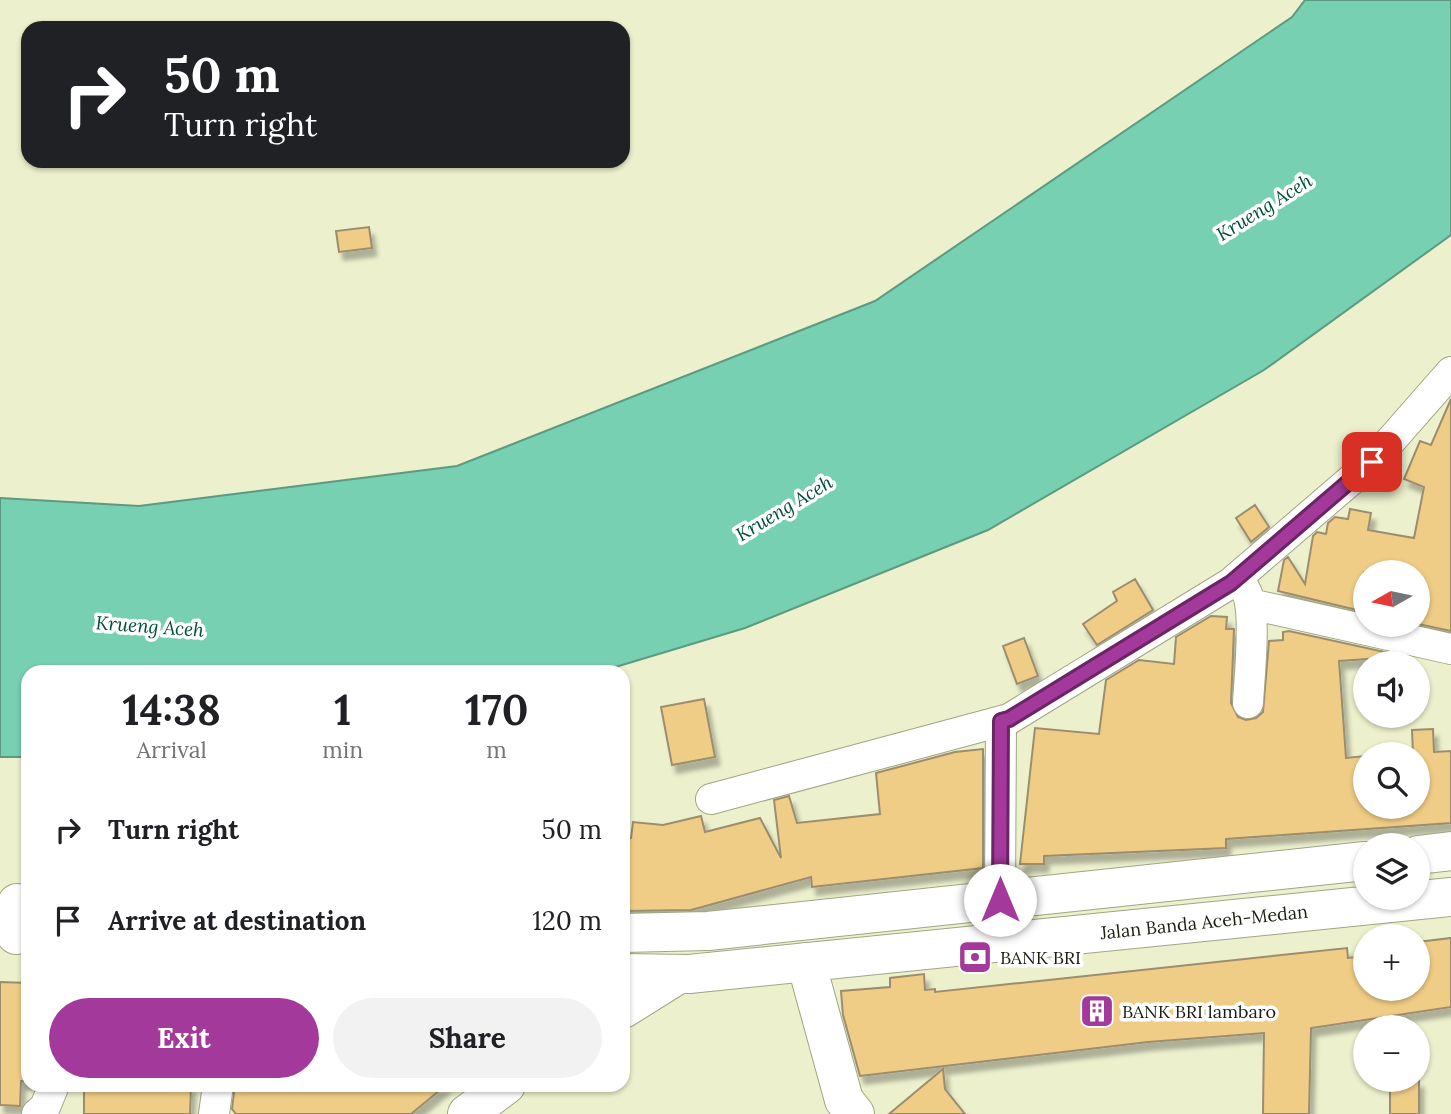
<!DOCTYPE html>
<meta charset="utf-8">
<style>
:root{--surface:#fff;--page:#f2f2f2;--text:#202124;--muted:#757577;--accent:#a3399a}
body{margin:0;font-family:Lora,serif;background:var(--page);color:var(--text);height:100vh;display:flex;flex-direction:column;font-size:26px;white-space:nowrap}
*{box-sizing:border-box;margin:0}
p{font-size:23px;color:var(--muted)}
.icon{flex:none;width:38px;height:38px;fill:none;stroke:currentColor;stroke-width:2;stroke-linecap:round;stroke-linejoin:round}
.map{position:relative;flex:1;overflow:hidden}
.sheet{position:absolute;left:21px;top:665px;width:609px;height:427px;display:flex;flex-direction:column;background:var(--surface);border-radius:21px;box-shadow:0 2px 5px #0004}
.sheet>*{flex:none}
.banner{position:absolute;left:21px;top:21px;width:609px;height:147px;border-radius:21px;box-shadow:0 2px 5px #0004;background:#202124;color:#fff;overflow:hidden}
.needle{width:46px;rotate:261deg}
.buttons{position:absolute;left:1353px;top:560px;display:grid;gap:14px}
.buttons a{display:grid;place-items:center;width:77px;height:77px;border-radius:50%;background:var(--surface);box-shadow:0 2px 5px #0004;font-size:35px}
.pin{position:absolute;display:grid;place-items:center;width:60px;height:60px;color:#fff;margin:-30px;border-radius:14px;box-shadow:0 4px 10px #0006}
.me{position:absolute;width:77px;margin:-38px;rotate:0deg;stroke-linejoin:round;filter:drop-shadow(0 0 5px #0008)}
.turn{display:flex;align-items:center;gap:24px;height:147px;padding:0 28px;font-size:32px}
.turn .icon{width:91px;height:91px;stroke-width:2.5}
.turn b{display:block;font-size:49px;line-height:60px}
.eta{display:flex;justify-content:space-evenly;align-items:center;height:119px;text-align:center}
.eta b{font-size:42px;font-weight:700;line-height:49px}
.primary-button{display:flex;gap:14px;margin-top:auto;padding:14px 28px}
.primary-button a{flex:1;height:80px;border-radius:42px;background:var(--accent);color:#fff;font-size:28px;font-weight:700;line-height:80px;text-align:center}
.primary-button a+a{background:var(--page);color:var(--text)}
ul{padding:0;list-style:none}
li{display:flex;align-items:center;gap:21px;height:91px;padding:0 28px}
li div{flex:1}
li b{display:block;font-size:26px}
li em{font-style:normal}
.map>svg:first-child{display:block}
.water{fill:#77d0b1;stroke:#5c9a81;stroke-width:2}
.building{fill:#f0cd86;stroke:#9c8d6e;stroke-width:2;filter:url(#shadow)}
.lines{fill:none;stroke-linecap:round;stroke-linejoin:round}
.minor-casing{stroke:#a1a583;stroke-width:32}
.major-casing{stroke:#a1a583;stroke-width:40}
.highway-casing{stroke:#a1a583;stroke-width:40}
.minor{stroke:#fff;stroke-width:30}
.major{stroke:#fff;stroke-width:38}
.highway{stroke:#fff;stroke-width:38}
.route-casing{stroke:#6a2564;stroke-width:18}
.route{stroke:#a3399a;stroke-width:12}
.labels{text-anchor:middle;dominant-baseline:central;stroke-width:7;stroke-linejoin:round;paint-order:stroke}
.street-label{font-size:18px;fill:#1c1d10;stroke:#fff}
.poi-label{font-size:18px;fill:#1c1d10;stroke:#fff;text-anchor:start}
.water-label{font-size:19px;font-style:italic;fill:#004e3b;stroke:#fff}
</style>
<div class="map">
<svg width="1451" height="1114" viewBox="0 0 1451 1114">
<defs>
<filter id="shadow"><feDropShadow dx="4.5" dy="8" stdDeviation="2" flood-color="#0004"/></filter>
</defs>
<rect width="100%" height="100%" fill="#ecf0cd"/>
<path class="water" d="M1305,0H1451V235L1264,370L988,530L745,628L599,672H28V757H0V498L139,506L457,466L875,301L1292,17Z"/>
<path class="building" d="M369,227L372,248L339,252L336,231Z
M1451,399V631L1418,624V572H1364L1357,610L1278,591L1284,560L1288,557L1305,584L1313,536L1317,532L1326,534L1328,523L1335,517L1348,519L1350,509L1371,513L1368,530L1414,538L1424,487L1404,479L1420,441L1431,445Z
M1255,505L1269,527L1251,542L1236,518Z
M1135,579L1153,610L1097,645L1083,624L1117,601L1113,592Z
M1211,616L1227,617L1226,629H1234L1231,703L1238,717L1246,720L1256,718L1263,712L1269,641L1283,640V632L1289,631L1403,656V663H1382V658L1339,661L1346,758L1365,756V807H1418V754H1413L1412,730L1433,729L1434,752L1451,751V823L1226,839V848L1044,856V864H1020L1035,728L1099,734L1106,680L1139,660L1174,664L1176,637Z
M1024,638L1038,676L1017,684L1003,646Z
M704,699L715,757L672,765L661,707Z
M983,749V868L812,887L811,877L691,910L623,911V838H631L633,822L663,825L701,816L705,832L760,818L781,858L774,800L789,796L797,823L880,814L876,773L955,752Z
M1451,938V1007L1311,1028L1309,1114H1263L1264,1033L1148,1042L860,1076L843,1015L841,991L890,987V978L924,974L925,990L935,989V992L1347,948L1348,958L1365,956V989H1418V942Z
M0,982L28,983V1081H21L20,1106L0,1105Z
M943,1069L945,1089L965,1114H889Z
M1390,1080H1419V1114H1390Z
M84,1085H191L190,1114H84Z
M235,1085H446L411,1114H236L232,1109Z"/>
<g class="lines">
<g class="minor-casing">
<path id="minor" d="M1244,588C1258,605 1249,679 1248,703
M1250,604L1451,649
M711,799L1009,719L1231,583L1372,462L1451,372
M1000,900L1001,721
M37,1114L45,1107L54,1085
M214,1114L218,1085"/>
</g>
<g class="major-casing">
<path id="major" d="M806,962L844,1100L855,1114
M623,1009L679,974
M467,1114L506,1085"/>
</g>
<g class="highway-casing">
<path id="highway" d="M1418,855L1451,851
M623,933L708,931L1365,861
M16,935L17,903
M623,973L689,974L1451,897"/>
</g>
<use href="#minor" class="minor"/>
<use href="#major" class="major"/>
<use href="#highway" class="highway"/>
</g>
<g class="lines">
<g class="route-casing">
<path id="route" d="M1000,900L1001,721L1009,719L1231,583L1372,462"/>
</g>
<use href="#route" class="route"/>
</g>
<defs>
<g id="bank-square" transform="scale(1.75)"><rect x="-9" y="-9" width="18" height="18" rx="4" fill="#a3399a" stroke="#fff"/><path d="M-6-4H6V4H-6ZM0-2.3a2.3 2.3 0 1 0 0 4.6a2.3 2.3 0 1 0 0-4.6Z" fill="#fff"/></g>
<g id="building-square" transform="scale(1.75)"><rect x="-9" y="-9" width="18" height="18" rx="4" fill="#a3399a" stroke="#fff"/><path d="M-4-6H4V6H1V3H-1V6H-4ZM-2.5-4.3h1.7v1.8h-1.7ZM.8-4.3h1.7v1.8H.8ZM-2.5-1h1.7V.8h-1.7ZM.8-1h1.7V.8H.8Z" fill="#fff"/></g>
</defs>
<g fill-rule="evenodd">
<use href="#bank-square" x="975" y="957"/>
<use href="#building-square" x="1097" y="1011"/>
</g>
<g class="labels">
<g class="street-label">
<text transform="translate(1204 922) rotate(-6)">Jalan Banda Aceh-Medan</text>
</g>
<g class="poi-label">
<text x="1000" y="957">BANK BRI</text>
<text x="1122" y="1011">BANK BRI lambaro</text>
</g>
<g class="water-label">
<text transform="translate(1264 207) rotate(-32)">Krueng Aceh</text>
<text transform="translate(784 508) rotate(-31)">Krueng Aceh</text>
<text transform="translate(150 626) rotate(4)">Krueng Aceh</text>
</g>
</g>
</svg>
<div class="buttons">
<a><svg class="needle" viewBox="-14 -14 28 28"><path d="M0-13l5 13h-10z" fill="#e53935"/><path d="M0 13l5-13h-10z" fill="#757577"/></svg></a>
<a><svg class="icon" aria-label="sound" viewBox="0 0 24 24"><path d="M4 9h4l5-4v14l-5-4H4zM17 9q2 3 0 6"/></svg></a>
<a><svg class="icon" aria-label="search" viewBox="0 0 24 24"><circle cx="10" cy="10" r="6"/><path d="M15 15l6 6"/></svg></a>
<a><svg class="icon" aria-label="layers" viewBox="0 0 24 24"><path d="M12 4l9 5-9 5-9-5zM3 14l9 5 9-5"/></svg></a>
<a>+</a>
<a>−</a>
</div>
<div class="pin" style="left:1372px;top:462px;background:#d93025"><svg class="icon" aria-label="arrive" viewBox="0 0 24 24"><path d="M6 21V4h12l-3 4 3 4H6"/></svg></div>
<svg class="me" style="left:1000px;top:900px" viewBox="-20 -20 40 40"><circle r="19" fill="#fff"/><path d="M0-13L10 11 0 6-10 11z" fill="#a3399a"/></svg>
<div class="banner">
<div class="turn"><svg class="icon" aria-label="right" viewBox="0 0 24 24"><path d="M7 20v-9h11M14 6l5 5-5 5"/></svg><div><b>50 m</b>Turn right</div></div>
</div>
<section class="sheet">
<div class="eta">
<div><b>14:38</b><p>Arrival</p></div>
<div><b>1</b><p>min</p></div>
<div><b>170</b><p>m</p></div>
</div>
<ul>
<li><svg class="icon" aria-label="right" viewBox="0 0 24 24"><path d="M7 20v-9h11M14 6l5 5-5 5"/></svg><div><b>Turn right</b></div><em>50 m</em></li>
<li><svg class="icon" aria-label="arrive" viewBox="0 0 24 24"><path d="M6 21V4h12l-3 4 3 4H6"/></svg><div><b>Arrive at destination</b></div><em>120 m</em></li>
</ul>
<div class="primary-button"><a>Exit</a><a>Share</a></div>
</section>
</div>
